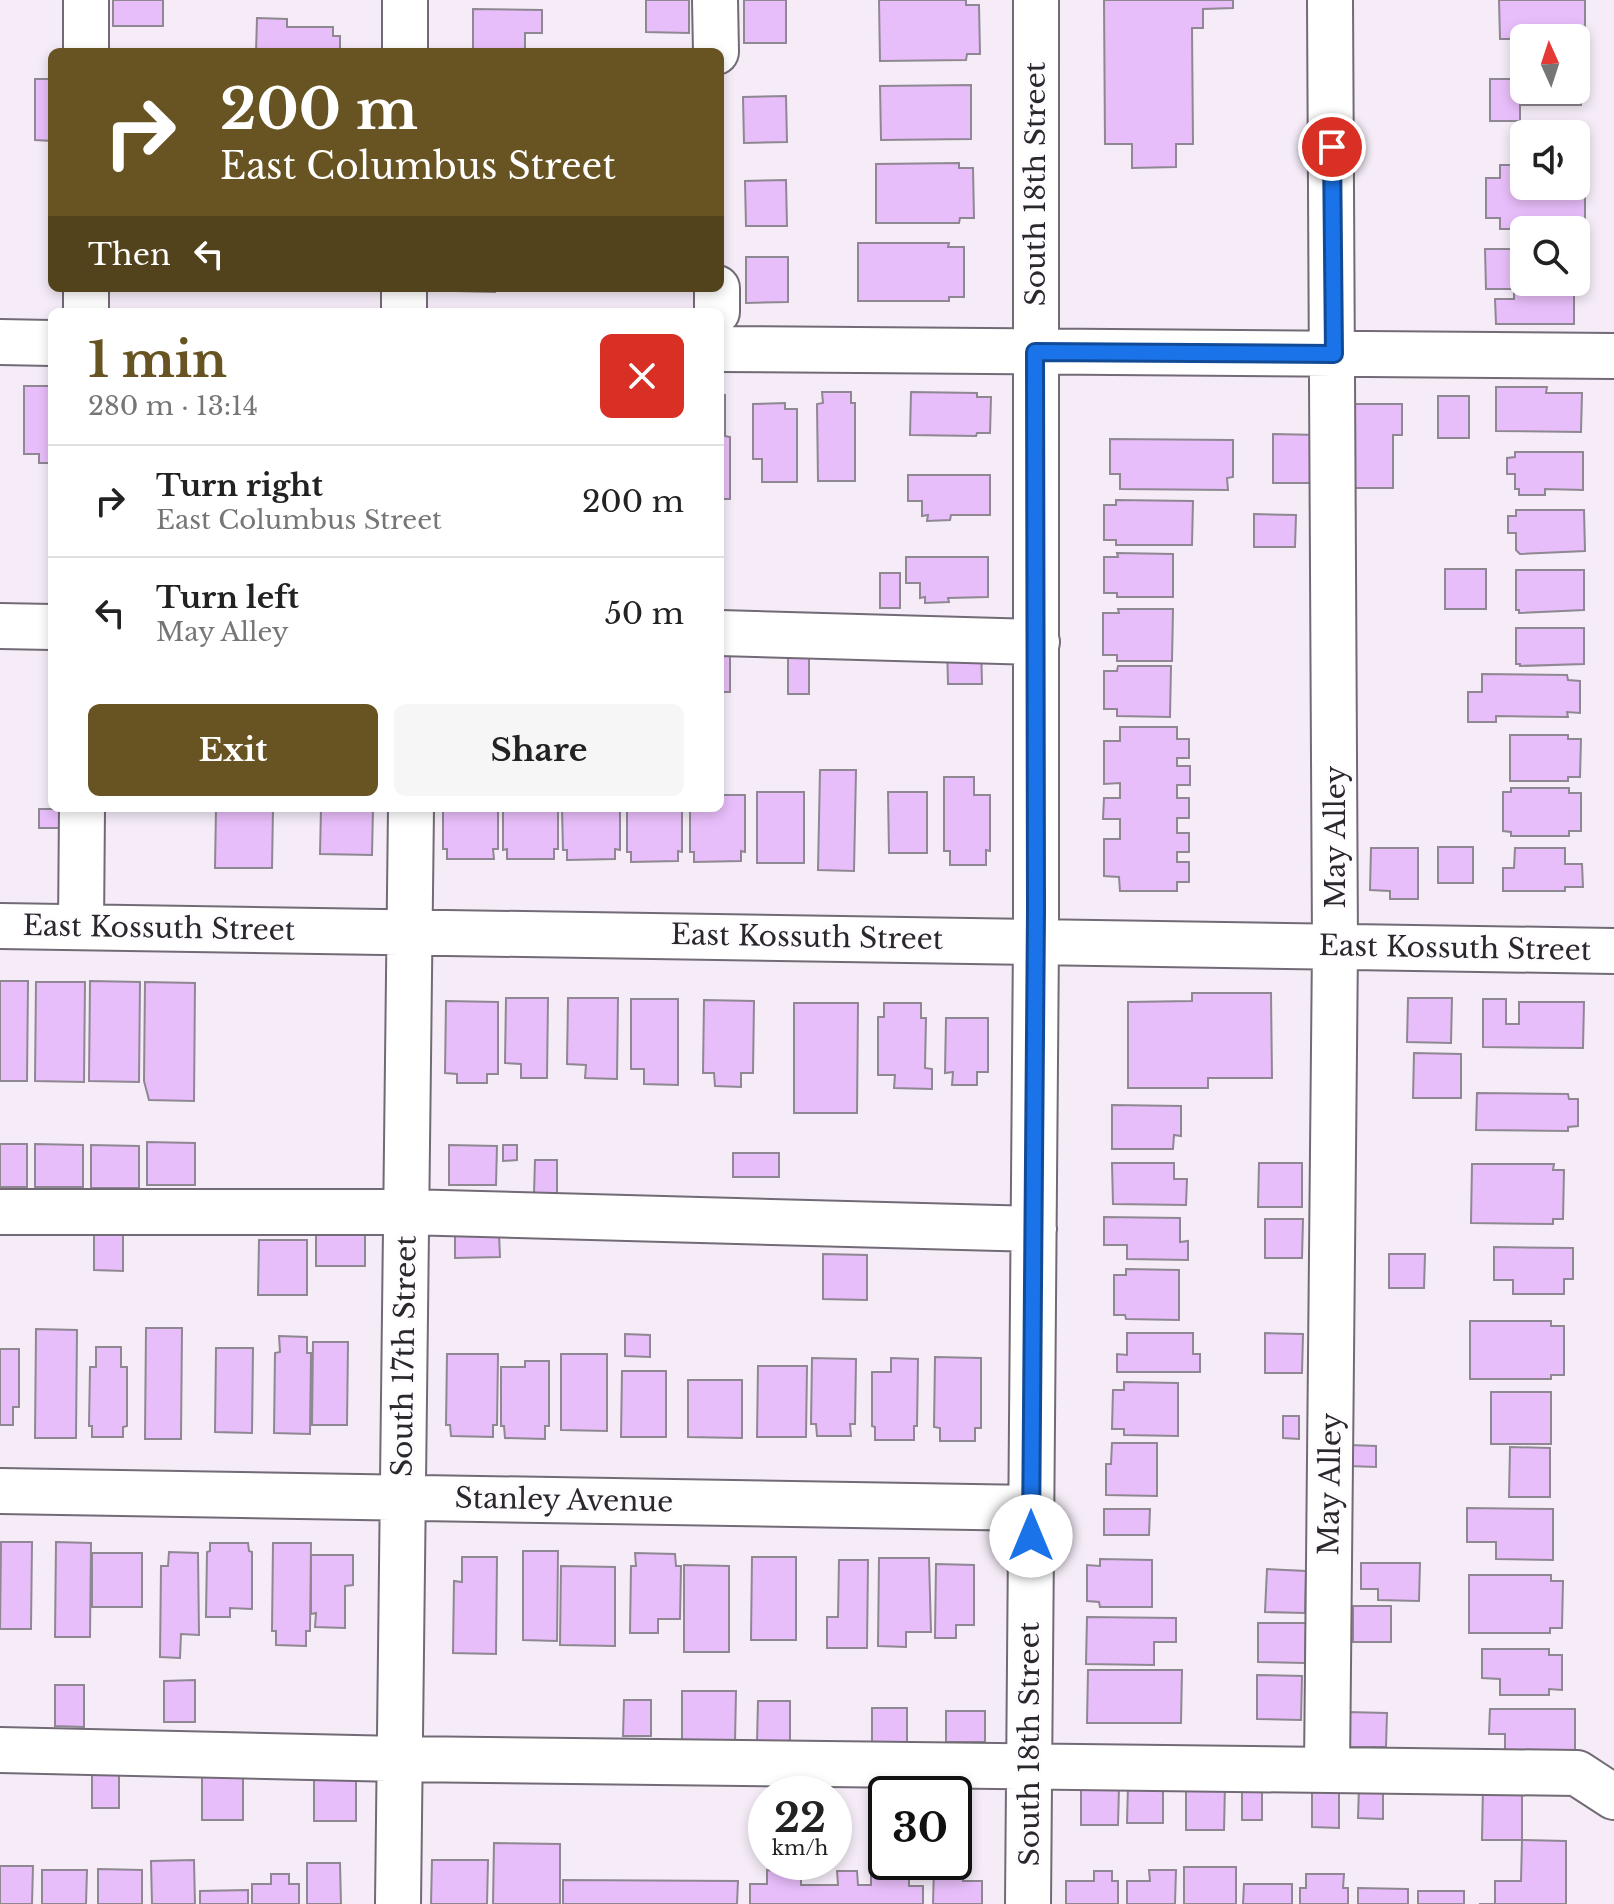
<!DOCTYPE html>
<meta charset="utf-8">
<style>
:root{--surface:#fff;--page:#f6f6f6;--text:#222;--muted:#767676;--line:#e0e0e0;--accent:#685423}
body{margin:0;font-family:"Libre Baskerville",serif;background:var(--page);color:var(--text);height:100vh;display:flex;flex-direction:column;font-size:30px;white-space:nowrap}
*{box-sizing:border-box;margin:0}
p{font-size:26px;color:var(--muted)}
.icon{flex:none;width:44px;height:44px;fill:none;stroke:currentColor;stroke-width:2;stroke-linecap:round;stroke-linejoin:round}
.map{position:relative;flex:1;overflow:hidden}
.panel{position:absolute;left:48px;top:308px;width:676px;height:504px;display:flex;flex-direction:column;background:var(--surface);border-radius:12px;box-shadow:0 4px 12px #0003}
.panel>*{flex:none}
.top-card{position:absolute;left:48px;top:48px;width:676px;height:244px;border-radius:12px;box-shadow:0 4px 12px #0003;background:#685423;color:#fff;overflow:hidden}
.needle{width:52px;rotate:357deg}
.tools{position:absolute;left:1510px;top:24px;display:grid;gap:16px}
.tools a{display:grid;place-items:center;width:80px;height:80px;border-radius:12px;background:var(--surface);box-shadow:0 4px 12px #0003;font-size:40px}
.speed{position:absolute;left:748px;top:1776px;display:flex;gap:16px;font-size:40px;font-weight:700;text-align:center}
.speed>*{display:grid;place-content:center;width:104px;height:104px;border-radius:50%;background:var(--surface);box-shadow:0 4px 12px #0003;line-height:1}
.speed small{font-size:20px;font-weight:400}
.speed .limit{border:4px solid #111;border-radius:12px;background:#fff;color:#111}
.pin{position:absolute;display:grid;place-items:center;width:68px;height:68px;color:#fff;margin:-34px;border:4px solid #fff;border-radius:50%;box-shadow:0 2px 8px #0007}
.me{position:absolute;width:88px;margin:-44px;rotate:0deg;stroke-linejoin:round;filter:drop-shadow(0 0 6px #0008)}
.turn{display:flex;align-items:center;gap:28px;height:168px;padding:0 40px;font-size:36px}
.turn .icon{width:104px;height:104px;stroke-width:2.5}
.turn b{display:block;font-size:56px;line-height:68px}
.then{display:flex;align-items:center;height:76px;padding:0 40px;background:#0003;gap:16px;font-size:30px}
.round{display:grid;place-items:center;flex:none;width:84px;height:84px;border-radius:12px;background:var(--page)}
.head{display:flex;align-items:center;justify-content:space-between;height:136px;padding:0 40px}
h1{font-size:48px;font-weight:800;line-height:60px;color:var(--accent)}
.action{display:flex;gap:16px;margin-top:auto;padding:16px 40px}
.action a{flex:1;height:92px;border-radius:12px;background:var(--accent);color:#fff;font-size:32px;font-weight:800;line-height:92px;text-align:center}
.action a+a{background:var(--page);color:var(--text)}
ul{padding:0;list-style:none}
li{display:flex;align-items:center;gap:24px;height:112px;padding:0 40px;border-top:2px solid var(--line)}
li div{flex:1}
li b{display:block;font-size:30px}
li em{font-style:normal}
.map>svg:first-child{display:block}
.building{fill:#e8befa;stroke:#8f8792;stroke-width:2}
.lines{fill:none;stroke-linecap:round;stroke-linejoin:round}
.minor-casing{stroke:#726a75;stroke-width:48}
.minor{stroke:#fff;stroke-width:44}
.route-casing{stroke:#114b97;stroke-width:20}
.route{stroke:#1a73e8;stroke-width:14}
.labels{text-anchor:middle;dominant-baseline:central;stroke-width:6;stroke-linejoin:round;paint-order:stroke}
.street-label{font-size:28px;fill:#2b282d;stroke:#fefcff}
</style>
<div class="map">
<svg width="1614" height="1904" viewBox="0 0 1614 1904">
<rect width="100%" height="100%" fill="#f5ecf8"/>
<path class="building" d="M113,0H163V26H113Z
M646,0H689V33L646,32Z
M744,0H786V43H744Z
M879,0H966V5H979L980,54H967L966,60L880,61Z
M1104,0H1233V8L1203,9V28H1192L1193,144H1176V167L1132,168V144H1105Z
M1499,0H1585V26H1578V42L1576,38H1524V43H1518V39H1500Z
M473,9L542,10V33H525V52H473Z
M257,18L287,19V27H333V36H340V52H256Z
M35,79H52V141L35,140Z
M1490,79H1524V90H1576V79H1581V105H1520V121H1490Z
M971,85V139L881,140L880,86Z
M786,96L787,142L744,143L743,97Z
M959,163V168H973L974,218H960L959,223H876V164Z
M1500,165H1524V186H1576V171H1585V222H1572V229H1500V218H1486V178H1500Z
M786,180L787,226H746L745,181Z
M858,243H949L948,247H964V297H949V301H858Z
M1485,249H1524V282H1574V324H1496L1495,299H1514V289H1486Z
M746,257H788V302L746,303Z
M456,288H496L495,292L456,291Z
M24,386H52V463H39V454H24Z
M1496,387H1547L1546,393H1582L1581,432L1496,431Z
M822,392H851V403H855V481H818L817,404L823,403Z
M911,392L977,393V397H991L990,433H977L976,436L910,435Z
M720,395H725V436L730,437V499H720Z
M1438,396H1469V438H1438Z
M785,403V409H797V482H762V459H753V404Z
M1355,404H1402V435H1393V488H1355Z
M1273,434L1319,435V483H1273Z
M1110,439L1233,440V477L1227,478L1228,490L1120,489V474H1110Z
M1515,452H1583V490L1545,489V495H1519V489H1515V474H1507V458L1515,457Z
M908,475H990V515H951L950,520L927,521L928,515L922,516V501H908Z
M1116,500L1193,501L1192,545H1116V540H1104V505H1116Z
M1516,510H1584L1585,551L1520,554L1516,550V533H1508V516H1516Z
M1254,514L1296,515L1295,547H1254Z
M1117,553L1173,554V597H1117V593H1104V557H1118Z
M906,557H988V597L948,598L949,602L925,603V597L920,598V583H906Z
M1445,569H1486V609H1445Z
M1516,570H1584V610L1519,613V610H1516Z
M880,573H900V608H880Z
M1118,609H1173L1172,661H1117V655H1103V613H1119Z
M1516,628H1584V664L1520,666V664H1516Z
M947,644H981L982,684H948Z
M720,650H730V692H720Z
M788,654H809V694H788Z
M1118,666H1171L1170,717L1117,716V709H1104V671H1117Z
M1482,674L1567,675L1568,680L1580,681V713L1567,712L1568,717L1496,716V722H1468V692H1482Z
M1120,727H1177V739H1189V758H1177V766H1190V785H1177V798H1189V818H1177V833H1189V852H1177V862H1189V882H1177V891H1120L1119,877L1104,876V839H1120V819H1103L1104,798H1120V783L1104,784V741H1120Z
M1510,735H1568V739H1581L1580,777H1568V781H1510Z
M820,770H856L854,871L818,870Z
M944,777H974V795H990V851L986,850V865H950V851H944Z
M1511,788H1569V793H1581V831H1569V836H1511V832L1503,831V792H1511Z
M757,792H804V863H757Z
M888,792H927V853H889Z
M720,795H745V852L741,851V861L694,862V852H690V808H720Z
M216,808H273L272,868H215Z
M321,808H373L372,855L320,854Z
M443,808H498V849H493L494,859H447V849H443Z
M503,808H558V849H554V859H507V849L503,850Z
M562,808H620V850L615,849V859L567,860V850H563Z
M627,808H682V852L678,851V861L631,862V852H627Z
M39,809H61V828H39Z
M1438,847H1473V883H1438Z
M1371,848H1418V899H1390V891L1370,890Z
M1515,848H1565V864H1582L1583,887H1565V891H1503V868H1514Z
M0,981H28L27,1081H0Z
M90,981L140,982L139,1082L89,1081Z
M36,982H85L84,1082L35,1081Z
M145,982L195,983L194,1101L149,1100L144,1081Z
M1192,993H1271L1272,1078H1208V1088H1128V1002L1192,1001Z
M506,998H548L547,1078H521V1064L505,1063Z
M568,998H618L617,1079L585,1078L586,1065L567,1064Z
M1408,998H1452L1451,1043L1407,1042Z
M631,999H678V1085L644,1084V1069H631Z
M1483,999H1506V1024H1519V1002H1584L1583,1048L1483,1047Z
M704,1000L754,1001L753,1073H741V1087L715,1086L714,1073H703Z
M446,1001L498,1002V1074H487V1083H457V1074L445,1073Z
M794,1003H858L857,1113H794Z
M884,1003H921V1018H926L925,1068L932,1069V1089L894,1088L895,1075H878V1017H884Z
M946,1018H988V1072H977V1085H952L953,1072L945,1073Z
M1414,1053L1461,1054V1098H1413Z
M1477,1093L1568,1094L1569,1099H1578V1126L1568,1127V1131L1476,1130Z
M1112,1105L1181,1106V1136L1174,1135L1173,1149H1112Z
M147,1142L195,1143V1185H147Z
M0,1144H27V1187H0Z
M35,1144L83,1145V1187H35Z
M91,1145L139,1146V1188H91Z
M449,1145L497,1146L496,1185H449Z
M503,1145H517V1160L503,1161Z
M733,1153H779V1177H733Z
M535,1160H557V1194H534Z
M1112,1163H1174V1179H1187L1186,1205L1113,1204Z
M1259,1163H1302V1207H1258Z
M1472,1164H1554L1553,1170H1564L1563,1219H1553V1224L1471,1223Z
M1104,1217L1180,1218V1242L1188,1241V1260L1127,1259V1245H1104Z
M1265,1219H1303L1302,1258H1265Z
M316,1228L365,1229V1266H316Z
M94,1232H123V1271L94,1270Z
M455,1233H499L500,1257L455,1258Z
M259,1240H307V1295H258Z
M1494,1247L1573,1248V1279H1564V1294H1513V1280H1494Z
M823,1254L867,1255V1300L823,1299Z
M1389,1254H1425L1424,1288H1389Z
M1126,1269L1179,1270V1320L1126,1319L1125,1315H1114V1275H1126Z
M1470,1321H1551V1326H1564V1375H1551V1379H1470Z
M146,1328H182L181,1439H145Z
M36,1329L77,1330L76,1438H35Z
M1127,1333H1193V1354H1200V1372H1117V1354L1127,1355Z
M1265,1333L1303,1334L1302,1373H1265Z
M625,1334L650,1335V1357L625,1356Z
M279,1336L307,1337V1353H311L310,1434L274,1433L275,1353L280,1352Z
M313,1342H348L347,1425H312Z
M96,1347H121V1367H127V1426L123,1427V1437H92V1426H89L90,1367H96Z
M216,1348H253L252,1433L215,1432Z
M0,1349H19V1407H13V1425H0Z
M447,1354H498L497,1425H493V1437L451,1436L450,1425H446Z
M561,1354H607V1431L561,1430Z
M935,1357L981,1358V1428H975V1441H940V1428L934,1427Z
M812,1358L856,1359L855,1424H850L851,1436H817L816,1424H811Z
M891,1358L918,1359L917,1426H914V1440H875V1427L872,1426V1372H891Z
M525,1361H549V1426H545V1439L505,1438L504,1426H501V1367H525Z
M758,1366H807L806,1437H757Z
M622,1371H666V1437H621Z
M688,1380H742V1438L688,1437Z
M1124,1382L1178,1383V1436L1124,1435V1429H1112L1113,1390H1124Z
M1491,1392H1551V1444H1491Z
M1283,1416H1299V1439L1283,1438Z
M1112,1443H1157V1496L1106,1495V1464H1111Z
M1349,1445L1376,1446V1467L1349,1466Z
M1510,1447L1550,1448V1497H1509Z
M1467,1508L1553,1509V1560L1496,1559V1542H1467Z
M1104,1509H1150L1149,1535H1104Z
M1,1542H32L31,1629H0Z
M56,1542L91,1543L90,1637H55Z
M210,1543H248L249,1551L252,1552V1609L230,1608V1617H206L207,1552L210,1551Z
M273,1543H311L310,1631H306V1646L276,1645V1631H272Z
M523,1551H558L557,1641L523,1640Z
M169,1552L198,1553L199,1635L181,1634L180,1658L160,1657L161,1566H168Z
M92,1553H142V1607H92Z
M635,1553L675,1554L676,1566H681L680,1619H658V1633H630L631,1566H636Z
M311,1555H353V1585L345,1586V1628L315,1627L316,1613L311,1614Z
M462,1557H497L496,1654L453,1653L454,1581L462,1582Z
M752,1557H796V1640H751Z
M879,1558H929L931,1632H906V1647L878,1646Z
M1100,1559L1152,1560V1607H1100L1099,1602L1087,1601V1565L1100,1566Z
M839,1560H868L867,1648H827V1617H838Z
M1361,1563H1420L1419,1601L1378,1600V1589H1361Z
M936,1564L974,1565V1625H956V1638H935Z
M684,1565L729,1566V1652H684Z
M561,1566L615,1567V1646L560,1645Z
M1267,1569L1306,1571L1305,1613L1265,1612Z
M1469,1575H1551V1581H1563L1562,1628H1550V1633H1469Z
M1353,1606H1391V1642H1353Z
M1087,1617L1176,1618V1642H1154V1665L1086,1664Z
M1258,1623H1306L1305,1663L1258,1662Z
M1482,1649H1549V1655H1562V1690L1549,1689V1695H1500V1679L1482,1678Z
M1088,1670H1182L1181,1723H1087Z
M1257,1675L1302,1676L1301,1720L1257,1719Z
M195,1680V1722H164V1681Z
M55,1685H84V1727L55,1726Z
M682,1691H736L735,1743H682Z
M624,1700H651V1736H623Z
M758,1701H790V1743H757Z
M872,1708H907V1744H872Z
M1490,1709H1575V1755L1505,1754V1734H1489Z
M946,1711H985V1742H946Z
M1347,1712L1387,1713L1386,1747H1347Z
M92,1766L119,1767V1808H92Z
M314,1767H356V1821H314Z
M202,1777H243V1820H202Z
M1186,1784H1225L1224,1830H1186Z
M1128,1785H1163V1823H1127Z
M1242,1785L1262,1786V1820H1242Z
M1483,1785H1522V1840H1482Z
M1081,1787H1119L1118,1825H1081Z
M1359,1787H1383V1819L1358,1818Z
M1312,1790H1339V1828L1312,1827Z
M869,1792L896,1793L886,1794V1827L869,1826Z
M1522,1840L1566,1841V1904H1479H1495V1881H1521Z
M494,1843L560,1844V1904H493Z
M194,1860L195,1904H152L151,1861Z
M432,1860H488L487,1904H431Z
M307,1863H340L341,1904H307Z
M0,1866H33L32,1904H0Z
M934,1866H963V1881H982V1904H933Z
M1184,1867H1236V1904H1184Z
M98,1869L142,1870V1904H98Z
M42,1870H87L86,1904H42Z
M767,1870L801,1871V1885H838L837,1871H857L858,1885H871V1871L909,1872V1886H923V1904H750V1884H767Z
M1149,1870H1176L1175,1904H1127V1881H1150Z
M1094,1871H1112V1881H1118V1904H1066V1881H1094Z
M271,1874H289V1884H299V1904H252V1884H271Z
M1306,1874H1344L1343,1888H1348V1904H1300V1888H1306Z
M563,1880L738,1881L737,1904H563Z
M1244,1884H1292V1904H1243Z
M1358,1888L1408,1889V1904H1358Z
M248,1890V1904H200V1891Z
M1418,1891H1464V1904H1418Z"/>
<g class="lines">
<g class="minor-casing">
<path id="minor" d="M715,0L716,52
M86,52V0
M405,52V0
M717,288V312
M86,312V288
M404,312V288
M0,342L52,343
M720,349L1614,356
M0,626L52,627
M720,633L1037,642
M0,926L1614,951
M81,927L82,808
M0,1212H405L1034,1229
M0,1491L1031,1508
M0,1750L399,1759L1577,1773L1614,1797
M1327,1769L1335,946L1330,0
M398,1904L411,808
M1028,1904L1036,940V0"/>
</g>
<use href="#minor" class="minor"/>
</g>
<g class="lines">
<g class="route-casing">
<path id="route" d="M1031,1536L1036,911L1035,352L1334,354L1332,147"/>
</g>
<use href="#route" class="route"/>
</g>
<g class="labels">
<g class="street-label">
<text transform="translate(1035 184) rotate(-90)">South 18th Street</text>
<text transform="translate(1335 837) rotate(-90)">May Alley</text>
<text transform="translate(159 928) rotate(1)">East Kossuth Street</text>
<text transform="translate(807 937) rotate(1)">East Kossuth Street</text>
<text transform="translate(1455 948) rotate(1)">East Kossuth Street</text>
<text transform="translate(404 1356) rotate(-89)">South 17th Street</text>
<text transform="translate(1330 1484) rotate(-89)">May Alley</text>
<text transform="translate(564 1500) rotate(1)">Stanley Avenue</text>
<text transform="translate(1029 1744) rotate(-90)">South 18th Street</text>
</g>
</g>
</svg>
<div class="tools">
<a><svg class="needle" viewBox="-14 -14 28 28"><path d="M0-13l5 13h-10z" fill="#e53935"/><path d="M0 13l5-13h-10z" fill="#767676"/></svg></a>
<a><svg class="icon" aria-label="sound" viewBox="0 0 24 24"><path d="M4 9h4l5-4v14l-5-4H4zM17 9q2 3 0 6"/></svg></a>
<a><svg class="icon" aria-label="search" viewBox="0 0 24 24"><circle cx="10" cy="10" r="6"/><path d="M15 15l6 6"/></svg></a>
</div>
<div class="speed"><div>22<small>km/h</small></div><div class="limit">30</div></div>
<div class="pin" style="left:1332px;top:147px;background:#d93025"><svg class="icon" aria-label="arrive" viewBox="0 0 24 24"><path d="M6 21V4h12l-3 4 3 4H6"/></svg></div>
<svg class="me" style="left:1031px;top:1536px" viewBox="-20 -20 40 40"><circle r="19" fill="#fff"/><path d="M0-13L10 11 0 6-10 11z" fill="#1a73e8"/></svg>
<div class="top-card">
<div class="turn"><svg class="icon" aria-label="right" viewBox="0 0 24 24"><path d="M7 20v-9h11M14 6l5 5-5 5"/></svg><div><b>200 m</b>East Columbus Street</div></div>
<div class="then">Then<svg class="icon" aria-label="left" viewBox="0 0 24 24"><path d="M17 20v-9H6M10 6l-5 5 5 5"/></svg></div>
</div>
<section class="panel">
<div class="head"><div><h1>1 min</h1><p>280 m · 13:14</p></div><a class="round" style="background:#d93025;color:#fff"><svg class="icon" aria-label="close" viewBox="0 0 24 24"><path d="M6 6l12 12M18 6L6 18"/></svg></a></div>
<ul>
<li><svg class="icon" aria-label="right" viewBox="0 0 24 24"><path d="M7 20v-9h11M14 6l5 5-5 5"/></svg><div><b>Turn right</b><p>East Columbus Street</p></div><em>200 m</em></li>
<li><svg class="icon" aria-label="left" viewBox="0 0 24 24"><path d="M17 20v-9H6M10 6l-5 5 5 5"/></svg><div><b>Turn left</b><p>May Alley</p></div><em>50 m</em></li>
</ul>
<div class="action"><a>Exit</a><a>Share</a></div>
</section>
</div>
